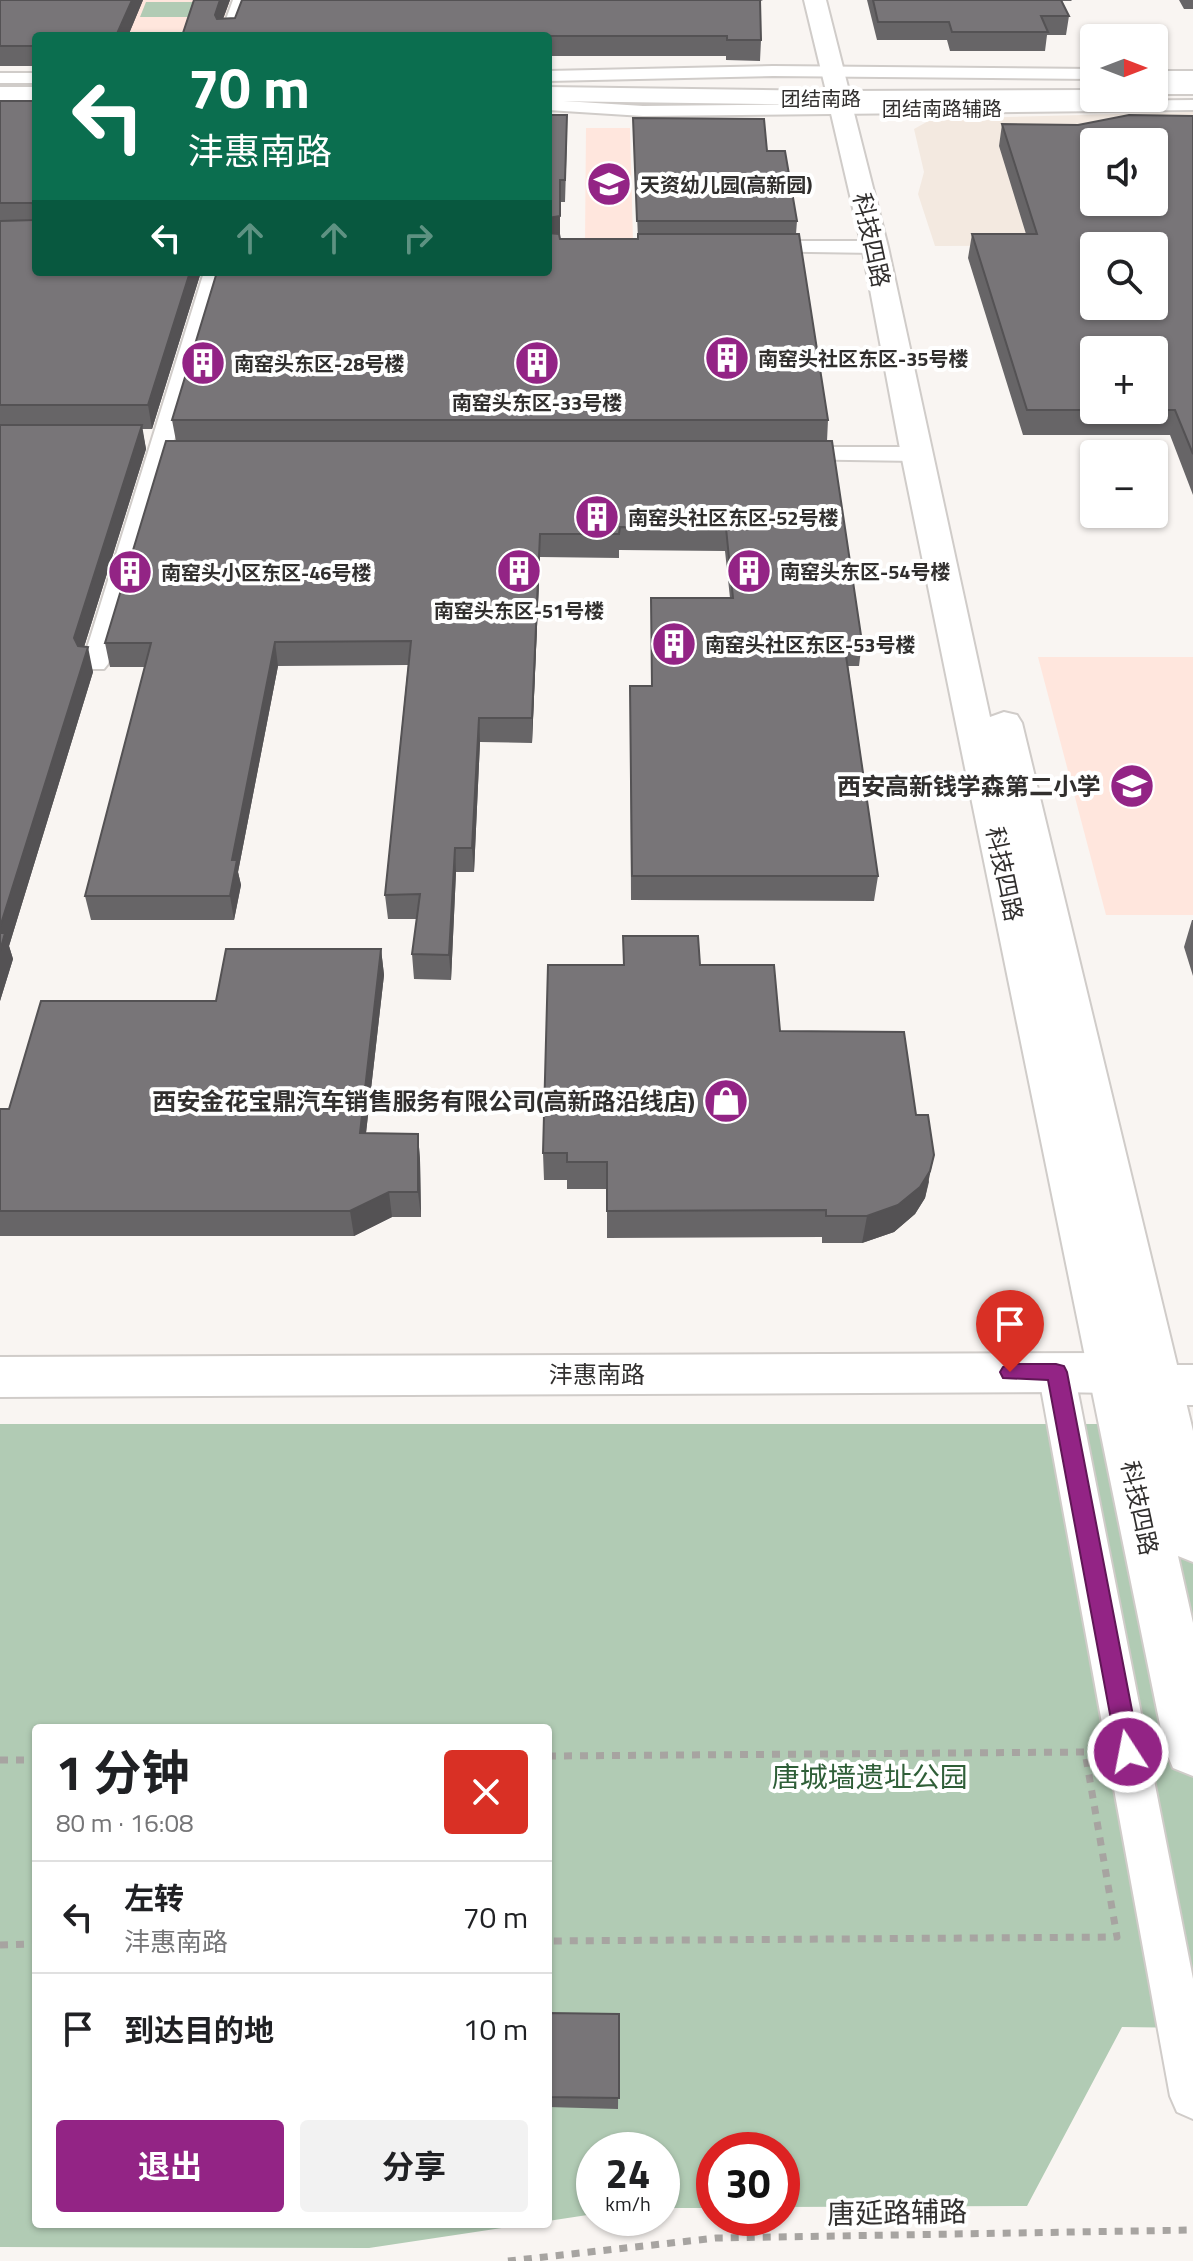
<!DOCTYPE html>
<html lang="zh">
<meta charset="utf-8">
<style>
:root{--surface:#fff;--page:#f2f2f2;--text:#202124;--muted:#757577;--line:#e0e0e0;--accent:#932485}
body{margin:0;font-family:"Titillium Web","Noto Sans SC",sans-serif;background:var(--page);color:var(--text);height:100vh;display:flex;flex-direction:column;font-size:30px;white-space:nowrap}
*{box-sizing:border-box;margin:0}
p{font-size:26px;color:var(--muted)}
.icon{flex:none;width:44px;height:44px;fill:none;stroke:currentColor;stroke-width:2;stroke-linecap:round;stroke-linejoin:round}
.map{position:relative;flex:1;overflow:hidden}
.drawer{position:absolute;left:32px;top:1724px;width:520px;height:504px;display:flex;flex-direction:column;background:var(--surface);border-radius:8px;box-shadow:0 2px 6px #0004}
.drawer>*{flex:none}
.hud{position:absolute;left:32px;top:32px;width:520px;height:244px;border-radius:8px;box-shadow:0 2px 6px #0004;background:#0b6e4f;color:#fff;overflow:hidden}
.needle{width:52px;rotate:90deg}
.tools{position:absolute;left:1080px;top:24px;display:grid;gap:16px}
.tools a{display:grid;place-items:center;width:88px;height:88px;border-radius:8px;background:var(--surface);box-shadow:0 2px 6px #0004;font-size:40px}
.speed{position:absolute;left:576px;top:2132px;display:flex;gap:16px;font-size:40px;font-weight:700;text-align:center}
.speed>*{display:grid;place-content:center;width:104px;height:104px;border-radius:50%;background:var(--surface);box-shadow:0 2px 6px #0004;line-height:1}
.speed small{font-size:20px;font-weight:400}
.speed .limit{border:12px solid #d22;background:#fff;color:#111}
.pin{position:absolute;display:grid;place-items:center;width:68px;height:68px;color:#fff;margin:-82px -34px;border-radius:50% 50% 50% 0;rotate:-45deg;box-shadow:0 0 8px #0007}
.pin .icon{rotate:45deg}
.me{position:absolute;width:88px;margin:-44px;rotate:349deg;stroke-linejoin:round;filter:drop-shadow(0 0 6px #0008)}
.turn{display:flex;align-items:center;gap:28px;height:168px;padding:0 24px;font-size:36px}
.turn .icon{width:104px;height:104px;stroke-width:2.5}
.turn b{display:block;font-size:56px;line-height:68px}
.lanes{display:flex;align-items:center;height:76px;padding:0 24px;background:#0003;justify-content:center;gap:40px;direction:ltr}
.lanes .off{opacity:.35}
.round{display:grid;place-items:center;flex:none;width:84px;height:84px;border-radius:8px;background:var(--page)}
.headline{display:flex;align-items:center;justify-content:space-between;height:136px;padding:0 24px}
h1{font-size:48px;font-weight:700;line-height:60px}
.cta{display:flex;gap:16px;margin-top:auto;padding:16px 24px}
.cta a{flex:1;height:92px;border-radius:8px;background:var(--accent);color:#fff;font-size:32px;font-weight:700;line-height:92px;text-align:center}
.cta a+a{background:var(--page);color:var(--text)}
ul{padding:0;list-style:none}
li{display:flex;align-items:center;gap:24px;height:112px;padding:0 24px;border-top:2px solid var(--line)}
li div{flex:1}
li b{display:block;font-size:30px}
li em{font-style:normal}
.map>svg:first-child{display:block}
.built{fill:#f3e9e0;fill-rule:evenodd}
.education{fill:#ffe6dd}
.green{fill:#b1cbb4}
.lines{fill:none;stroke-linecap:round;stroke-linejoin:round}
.street-casing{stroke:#d0ccc9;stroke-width:4}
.secondary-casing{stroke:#d0ccc9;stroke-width:4}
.primary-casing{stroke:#d0ccc9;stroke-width:4}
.path{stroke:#a7a4a1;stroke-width:7;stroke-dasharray:8 8;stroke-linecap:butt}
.street{fill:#fff;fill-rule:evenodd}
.secondary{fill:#fff;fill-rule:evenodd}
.primary{fill:#fff;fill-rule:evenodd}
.wall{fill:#676567}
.shaded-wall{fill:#545254}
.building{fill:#787578;stroke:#545254;stroke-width:2;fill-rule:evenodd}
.route{fill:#932485;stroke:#601756;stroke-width:2}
.labels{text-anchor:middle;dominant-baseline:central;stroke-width:8;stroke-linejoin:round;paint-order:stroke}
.far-street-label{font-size:20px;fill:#312f2e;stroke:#fff}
.far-poi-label{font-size:20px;font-weight:bold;fill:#312f2e;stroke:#fff;text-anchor:start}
.street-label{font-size:24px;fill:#312f2e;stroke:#fff}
.poi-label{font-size:24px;font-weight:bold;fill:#312f2e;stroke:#fff;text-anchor:end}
.near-park-label{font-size:28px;fill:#2f5f38;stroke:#fff}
.near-street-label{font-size:28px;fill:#312f2e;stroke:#fff}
</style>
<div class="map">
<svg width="1193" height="2261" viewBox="0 0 1193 2261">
<rect width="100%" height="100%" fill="#f9f5f2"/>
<path class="built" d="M1193,112V245L935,246L918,194L924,172L914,129L932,119ZM1094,142H1154V202H1094Z"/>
<path class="education" d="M99,0H230L218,36H82Z
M586,128H630L633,241H585Z
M1038,657H1193V915H1106Z"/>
<path class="green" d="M146,2H222L216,17H140Z
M0,1424H1193V2028L1122,2027L1027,2206L782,2207V2150H714V2208H662V2150H594V2214L548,2221V1728H36V2224H528L369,2248L0,2247Z"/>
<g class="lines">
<g class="street-casing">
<path id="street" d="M233,0H249L236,36H220Z
M773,66L1094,69V79L773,76L548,81V71Z
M1154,71H1193V81H1154Z
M0,73H36V83H0Z
M548,100L643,106L1193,100V110L643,116L548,110Z
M759,241H875L885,247L875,253L752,251L749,247L752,243Z
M204,272H224L108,664L104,669H86L82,664Z
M791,447H916L927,454L916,461L783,459L780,454L783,449Z
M1056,1358L1069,1362L1074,1372L1193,1979V2119L1177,2112L1170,2096L1038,1372L1043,1362Z"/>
</g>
<g class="secondary-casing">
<path id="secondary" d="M804,0H826L849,91L1094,90V98H1105L1094,104L852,105L888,247L990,717L1004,712L1017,715L1022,723L1193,1431V1562L1178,1556L1193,1623V1776L1173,1768L1165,1749L901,454L862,247L829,105L548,101V87L826,91Z
M1154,80H1193V94H1154Z
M0,87H36V101H0Z"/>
</g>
<g class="primary-casing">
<path id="primary" d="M1112,1353L1158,1365H1193V1405H1158L1112,1393L1056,1392L0,1397V1357Z"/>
</g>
<path class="path" d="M548,1756L1085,1752L1117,1937L548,1941
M0,1760H36
M0,1945L36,1944
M508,2261L716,2238L1193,2230"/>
<use href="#street" class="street"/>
<use href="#secondary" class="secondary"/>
<use href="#primary" class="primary"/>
</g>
<path class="wall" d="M0,0H143L128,36H36V66H0Z
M194,0H230L223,19L235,18L242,0H763L761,1V40L760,61L726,60V56H548V36H182Z
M867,0H1072L1071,1H1062L1069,16L1066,35H1047L1045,51H950L947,40H877Z
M1179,0H1193V9H1184Z
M0,101H36V272H201L152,429H142L146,449L84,647L93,672L9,946L13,959L0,1001Z
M548,115L567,136L565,202H560V239H638L633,118L767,151L797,221L796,234L828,420L827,441L862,642L859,666H848L878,876L874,901L631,900L630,686H651V598H730L725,551L619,550V558L540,557L532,743L480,742L474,872H456L451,980L414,979L412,954L417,919H388L385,895L408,665L278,666L238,872L241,885L234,920H91L85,896L145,667H110L105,643L176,441L172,420Z
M1193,116V495L1170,435H1023L968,258L972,234H1026L999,146L1002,124L1078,125Z
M1192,920H1193V976L1184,947Z
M623,936L700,965L780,1031L916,1115L929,1182L925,1198L915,1214L894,1232L862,1243H822V1237L607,1238V1189H567V1180H544L543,1153L623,965Z
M381,949L384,975L366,1133L418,1134L420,1160L421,1217H392L354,1236H0V1109H9L216,1001Z
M548,2013L619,2014L618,2109L548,2107Z"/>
<path class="shaded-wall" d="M132,0H143L128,36H116Z
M220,0H230L217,35L215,15Z
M560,180V238L548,240V218Z
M190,272H201L152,429L148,405Z
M142,425L146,449L79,663L74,638Z
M540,534V557L532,743V718Z
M275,642L278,666L238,872L241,885L234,920L230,896L232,860Z
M88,647L93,672L9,946L13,959L0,1001V927Z
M479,718L480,742L474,872L472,848Z
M455,848L456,872L451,980L449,955Z
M381,949L384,975L363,1159L360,1133Z
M418,1134L420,1160L421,1217L418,1192Z
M934,1155L925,1198L915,1214L894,1232L862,1243L867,1216Z
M389,1192L392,1217L354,1236L350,1211Z"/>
<path class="building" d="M0,0H132L116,36H36V46H0Z
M194,0H220L215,15L217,19L235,18L242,0H760L761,40H727V36H182Z
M873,0H1061L1069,16H1041L1048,32H952L949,22H878Z
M0,101H36V272H190L148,405H0V221L34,220L35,206L32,203H0Z
M548,115H567L565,180H560V216L548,218Z
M1129,115L1193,116V454L1175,410H1154V350H1094V410H1027L972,234H1037L1002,124L1078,125ZM1094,142H1154V202H1094ZM1094,246H1154V306H1094Z
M633,118L764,119L767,151H785L797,221H637Z
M548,233L559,234L560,239H638V234H799L828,420H172L217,272H548Z
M0,425H142L74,638L78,646L88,647L0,927Z
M166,441H832L862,642H844L878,876H632L630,686H652L651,598H733L726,528L620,527L619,534H540L532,718H479L472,848H455L449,955L412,954L420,894L385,895L411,641L275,642L232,860H237L230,896H85L151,643H105Z
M0,933H5L0,951Z
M623,936H698L700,965H774L780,1031L904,1032L916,1115H928L934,1155L930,1171L920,1187L898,1205L867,1216H826V1210L607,1211V1162H567V1153H543L548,965H624Z
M226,949H381L360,1133L418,1134V1192H389L350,1211H0V1109H9L41,1001H216Z
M548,2013L619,2014V2098L548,2097Z"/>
<path class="route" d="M1010,1364H1056L1064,1366L1067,1372L1140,1752L1137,1759L1128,1763L1120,1759L1117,1752L1048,1380L1003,1378L1000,1372L1003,1367Z"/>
<defs>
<g id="school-disc" transform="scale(2.3)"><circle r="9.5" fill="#932485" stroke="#fff"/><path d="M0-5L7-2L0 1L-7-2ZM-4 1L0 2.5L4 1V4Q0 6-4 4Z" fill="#fff"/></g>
<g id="building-disc" transform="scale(2.3)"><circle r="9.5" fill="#932485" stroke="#fff"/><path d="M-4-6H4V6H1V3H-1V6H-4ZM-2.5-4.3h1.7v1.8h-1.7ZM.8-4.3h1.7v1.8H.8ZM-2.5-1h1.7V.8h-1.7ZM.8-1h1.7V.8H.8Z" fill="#fff"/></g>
<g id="shop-disc" transform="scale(2.3)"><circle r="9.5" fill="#932485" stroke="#fff"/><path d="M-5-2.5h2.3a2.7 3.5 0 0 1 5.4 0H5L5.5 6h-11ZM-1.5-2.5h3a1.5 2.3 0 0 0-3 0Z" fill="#fff"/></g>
</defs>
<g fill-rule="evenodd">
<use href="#school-disc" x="609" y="184"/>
<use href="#building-disc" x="727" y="358"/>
<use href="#building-disc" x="203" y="363"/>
<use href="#building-disc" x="537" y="363"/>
<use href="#building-disc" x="597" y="517"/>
<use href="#building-disc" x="519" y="571"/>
<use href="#building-disc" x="749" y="571"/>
<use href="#building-disc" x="130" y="572"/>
<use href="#building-disc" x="674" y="644"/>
<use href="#school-disc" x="1132" y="786"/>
<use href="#shop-disc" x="726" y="1101"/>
</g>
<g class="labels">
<g class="far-street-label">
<text x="821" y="98">团结南路</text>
<text x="942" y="108">团结南路辅路</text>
</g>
<g class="far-poi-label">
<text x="640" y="184">天资幼儿园(高新园)</text>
<text x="758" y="358">南窑头社区东区-35号楼</text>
<text x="234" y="363">南窑头东区-28号楼</text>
<text x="537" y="402" text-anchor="middle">南窑头东区-33号楼</text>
<text x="628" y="517">南窑头社区东区-52号楼</text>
<text x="780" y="571">南窑头东区-54号楼</text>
<text x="161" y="572">南窑头小区东区-46号楼</text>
<text x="519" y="610" text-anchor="middle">南窑头东区-51号楼</text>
<text x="705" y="644">南窑头社区东区-53号楼</text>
</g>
<g class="street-label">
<text transform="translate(872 240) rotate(78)">科技四路</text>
<text transform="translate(1005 874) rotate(78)">科技四路</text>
<text x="597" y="1374">沣惠南路</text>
<text transform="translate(1140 1508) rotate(78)">科技四路</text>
</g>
<g class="poi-label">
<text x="1101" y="786">西安高新钱学森第二小学</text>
<text x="695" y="1101">西安金花宝鼎汽车销售服务有限公司(高新路沿线店)</text>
</g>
<g class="near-park-label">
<text x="870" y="1776">唐城墙遗址公园</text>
</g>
<g class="near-street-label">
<text transform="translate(897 2212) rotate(-1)">唐延路辅路</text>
</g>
</g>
</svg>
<div class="tools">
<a><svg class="needle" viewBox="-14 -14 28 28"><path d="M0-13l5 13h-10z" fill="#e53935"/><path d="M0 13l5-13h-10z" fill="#757577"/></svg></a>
<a><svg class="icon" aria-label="sound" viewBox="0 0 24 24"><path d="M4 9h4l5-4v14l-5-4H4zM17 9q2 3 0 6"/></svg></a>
<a><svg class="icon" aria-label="search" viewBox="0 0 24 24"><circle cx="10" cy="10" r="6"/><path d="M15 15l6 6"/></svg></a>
<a>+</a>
<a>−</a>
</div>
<div class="speed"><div>24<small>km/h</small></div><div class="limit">30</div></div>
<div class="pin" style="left:1010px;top:1372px;background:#d93025"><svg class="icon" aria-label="arrive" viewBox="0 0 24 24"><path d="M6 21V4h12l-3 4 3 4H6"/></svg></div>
<svg class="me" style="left:1128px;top:1752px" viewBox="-20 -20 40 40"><circle r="17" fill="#932485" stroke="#fff" stroke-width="3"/><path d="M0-11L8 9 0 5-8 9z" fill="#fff"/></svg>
<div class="hud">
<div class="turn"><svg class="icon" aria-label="left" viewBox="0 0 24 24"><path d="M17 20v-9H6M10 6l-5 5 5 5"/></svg><div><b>70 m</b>沣惠南路</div></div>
<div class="lanes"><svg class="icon" aria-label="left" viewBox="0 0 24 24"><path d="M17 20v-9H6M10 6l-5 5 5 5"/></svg><svg class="icon off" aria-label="ahead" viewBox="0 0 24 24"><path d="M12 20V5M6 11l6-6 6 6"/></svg><svg class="icon off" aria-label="ahead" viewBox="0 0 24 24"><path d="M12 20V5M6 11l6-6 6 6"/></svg><svg class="icon off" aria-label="right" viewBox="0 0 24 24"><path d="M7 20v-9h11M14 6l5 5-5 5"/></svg></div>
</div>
<section class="drawer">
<div class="headline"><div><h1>1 分钟</h1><p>80 m · 16:08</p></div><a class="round" style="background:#d93025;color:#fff"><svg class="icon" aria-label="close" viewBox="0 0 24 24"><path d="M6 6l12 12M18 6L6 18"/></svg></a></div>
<ul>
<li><svg class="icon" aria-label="left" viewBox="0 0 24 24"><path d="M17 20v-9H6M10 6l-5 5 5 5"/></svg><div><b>左转</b><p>沣惠南路</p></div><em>70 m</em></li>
<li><svg class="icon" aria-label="arrive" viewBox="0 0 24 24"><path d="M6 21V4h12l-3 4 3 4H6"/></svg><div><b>到达目的地</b></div><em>10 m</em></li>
</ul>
<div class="cta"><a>退出</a><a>分享</a></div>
</section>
</div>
